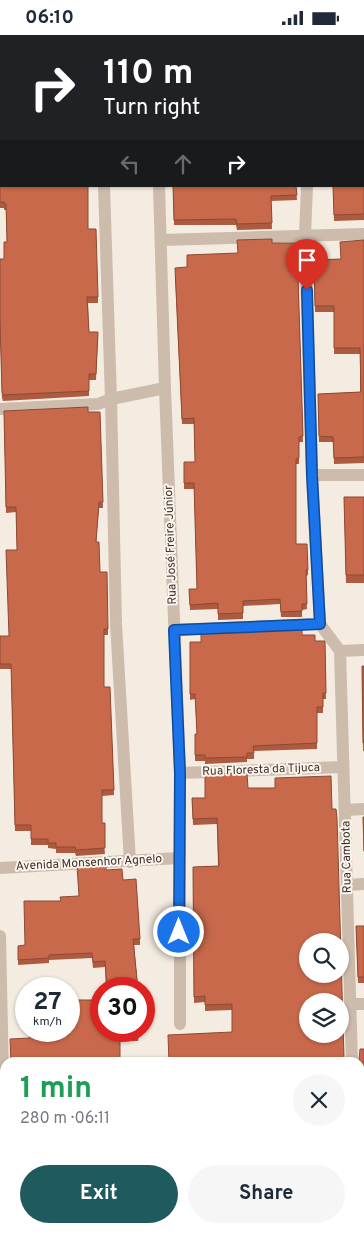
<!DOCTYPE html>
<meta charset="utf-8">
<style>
:root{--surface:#fff;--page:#f6f6f7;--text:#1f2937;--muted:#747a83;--accent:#1f5a5e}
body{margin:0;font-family:Overpass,sans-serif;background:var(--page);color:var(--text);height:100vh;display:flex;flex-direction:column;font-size:19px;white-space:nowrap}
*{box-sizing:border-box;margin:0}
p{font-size:16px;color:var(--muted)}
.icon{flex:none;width:28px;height:28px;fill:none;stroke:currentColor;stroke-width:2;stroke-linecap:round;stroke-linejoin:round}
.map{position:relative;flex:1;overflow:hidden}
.details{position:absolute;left:0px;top:1022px;width:365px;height:176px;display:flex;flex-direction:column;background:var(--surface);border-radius:15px 15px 0 0;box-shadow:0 1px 4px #0004}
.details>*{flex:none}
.hud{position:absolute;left:0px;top:0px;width:365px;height:152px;box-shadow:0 1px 4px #0004;background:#202124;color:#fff;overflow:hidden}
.controls{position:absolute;left:299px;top:898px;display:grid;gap:10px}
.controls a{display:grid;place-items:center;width:50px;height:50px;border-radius:50%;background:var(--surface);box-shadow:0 1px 4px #0004;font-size:25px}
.speed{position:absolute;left:15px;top:942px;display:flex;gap:10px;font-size:25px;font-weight:700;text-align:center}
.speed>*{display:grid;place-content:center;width:65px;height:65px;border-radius:50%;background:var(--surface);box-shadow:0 1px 4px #0004;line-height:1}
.speed small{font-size:12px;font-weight:400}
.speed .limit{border:8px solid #d22;background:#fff;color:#111}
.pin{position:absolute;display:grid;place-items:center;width:42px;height:42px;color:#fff;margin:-51px -21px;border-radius:50% 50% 50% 0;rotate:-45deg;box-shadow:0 0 5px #0007}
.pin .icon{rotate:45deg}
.me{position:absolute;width:55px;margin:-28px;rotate:0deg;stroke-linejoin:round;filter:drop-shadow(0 0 4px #0008)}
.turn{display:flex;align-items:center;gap:18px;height:105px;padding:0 20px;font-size:22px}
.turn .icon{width:65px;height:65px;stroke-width:2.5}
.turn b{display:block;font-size:35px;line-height:42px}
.lanes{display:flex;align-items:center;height:48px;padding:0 20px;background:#0003;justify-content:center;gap:25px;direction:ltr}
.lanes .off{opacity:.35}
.round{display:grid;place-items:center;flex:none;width:52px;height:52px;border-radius:26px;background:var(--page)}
.overview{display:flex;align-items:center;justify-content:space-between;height:85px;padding:0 20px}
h1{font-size:30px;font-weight:700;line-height:38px;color:#1e9e55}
.cta{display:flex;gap:10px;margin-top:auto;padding:10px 20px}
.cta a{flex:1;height:58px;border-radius:30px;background:var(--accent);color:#fff;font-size:20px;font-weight:700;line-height:58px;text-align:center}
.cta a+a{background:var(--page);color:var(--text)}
.status{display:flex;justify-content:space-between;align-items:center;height:35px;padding:0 25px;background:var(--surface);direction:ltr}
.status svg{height:14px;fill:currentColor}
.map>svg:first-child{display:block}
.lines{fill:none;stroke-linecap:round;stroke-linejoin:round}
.service{stroke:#cdbbac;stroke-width:11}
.minor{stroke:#cdbbac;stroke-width:12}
.wall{fill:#ac5a40}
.building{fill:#c8694b;stroke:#8c4a34;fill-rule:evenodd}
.route-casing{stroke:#114b97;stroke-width:12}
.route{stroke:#1a73e8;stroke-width:9}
.labels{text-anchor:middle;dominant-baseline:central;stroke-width:4;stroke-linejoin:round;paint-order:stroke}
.street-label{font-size:12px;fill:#3b302b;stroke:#fbf5ee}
</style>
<div class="status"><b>06:10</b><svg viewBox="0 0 49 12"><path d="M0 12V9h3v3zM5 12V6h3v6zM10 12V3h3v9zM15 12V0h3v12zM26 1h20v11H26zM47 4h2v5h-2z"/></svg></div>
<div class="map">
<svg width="364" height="1198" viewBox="0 0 364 1198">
<rect width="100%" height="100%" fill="#f4ebe1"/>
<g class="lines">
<path class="service" d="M177,1198L178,1194"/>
<path class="minor" d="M99,0V1
M155,0V1
M307,0V1
M104,151L111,364L116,589L130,827
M159,151L165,353L180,738V989
M307,151L305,200L312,440L320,589L340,616
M161,205L364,199
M0,374L98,369L111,364L165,353
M312,440H364
M174,595L320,589
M340,616L352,1028
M340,616L364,615
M180,738L343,732
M345,775L364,774
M0,833L179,823
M347,850L364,849
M0,901L5,1137
M350,969H364
M360,1091H364
M7,1194V1198
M308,1194V1198"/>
</g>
<path class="wall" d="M0,0L88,194L98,262V268H88L89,297H98L96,345H89V361L3,366L2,363L0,292L4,224L7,207L6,175H4V173H0Z
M364,54V185L334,186L333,151Z
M173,151H296L297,165L271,166L272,194L237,195L236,190H174Z
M364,205V428L334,429L333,407H319L318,359L360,357V319H334V277H315L314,225L340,224Z
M272,208H297L303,407H299V429H296V509L308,535V540L306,541L307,574L302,575V582H281L280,569L243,571V584L218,585V574L190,575L189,554H197L194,454H184V427H195L194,389H182L175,239L238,218Z
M4,376L100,377L103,473H99L96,507L100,537L108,594V600H104V652H110L114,760L102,761V788L105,819L76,821L75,818H56V814L48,813V810H31V796H15L11,634H0V601H9L17,515L16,477L6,478Z
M344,462H364V548H346Z
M244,596L302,600L315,606H325L326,664H323V678H317V714L254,716V724H247V727L205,729V726H195V699H197L195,664L190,665V607H201Z
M362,631H364V716H363Z
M248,753L332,774L344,1022L232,997V975L205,976V967L194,968L193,832L218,831L217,789L193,790L192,763H205Z
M106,835L123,845L140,904V910H134L138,954H106L105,932L93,933L92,923L49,925V928L18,930V911L25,910L61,866L78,861Z
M356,891H364V948H358Z
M101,996H141V1001H139L138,1006H120L29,1003Z
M364,1014V1042H360L359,1025Z"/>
<path class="building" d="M0,0H78V1H1V151H88V194H96L98,262H87L89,297H98L96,339H89V356L3,360L2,357L0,286V224H4V207H7L6,169H4V167H0Z
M170,0H292V1H170Z
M325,0H358V1H325Z
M364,54V179L334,180L333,151H364Z
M173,151H296L297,160L271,161L272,188L237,189L236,184L174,185Z
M272,204V208H297L303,401L299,402V423L296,424V509H307L308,535H306L307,569H302V576L281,577L280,564L243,566V578L218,579V568L190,570L189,554H197L194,448H184V427H195L194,383L182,384L175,233L187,232V220L238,218L237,205Z
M364,205V422L334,423L333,402L319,401L318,359L361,357L360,313H334V271H315L314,225L341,224L340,207Z
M88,372V377H100L103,467H99L96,507H99L100,537H107L108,594H104V652H110L114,755H102V788H105V813L76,815L75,812H56V808H48V804H31V790H15L11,629H0V601H9L6,515H17L16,472H6L4,376Z
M344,462H364V540H346Z
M302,592V600H315V606H325L326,658H323V672H317V708L253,711L254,718H247V722L205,723V720H195V699H197L195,659H190V607H201V598L244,595V596L282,595V593Z
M362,631H364V708H363Z
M247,738L248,753H275V743L331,741L332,774H336L337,783L344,1022L345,1027L347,1028H169L168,1000L232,997V969L205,970V961L194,962L193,832L219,831L217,783L193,784L192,763H205V739ZM308,906H340V939H308ZM308,966H340V999H308Z
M363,782H364V816Z
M106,830V835L122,834L123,845L136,844L140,904H133L138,954H107L105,926L93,927L92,918L49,920V923L18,925V911L25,910L24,866H61L60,862L79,861L77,831Z
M356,891H364V942H358Z
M69,965H101V996H139L138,1001H120V1028H11L10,1004L30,1003L29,996H69Z
M360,1014H364V1036H360V1028H357L359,1025Z
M360,1104H364V1198H323V1194H360Z
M60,1194H82V1198H60Z
M270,1196H296V1198H271Z"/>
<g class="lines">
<g class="route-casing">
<path id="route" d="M179,897L180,738L174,595L320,589L312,440L307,255"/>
</g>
<use href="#route" class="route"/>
</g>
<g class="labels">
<g class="street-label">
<text transform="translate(171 510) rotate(-92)">Rua José Freire Júnior</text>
<text transform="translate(261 735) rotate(-2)">Rua Floresta da Tijuca</text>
<text transform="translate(347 822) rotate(-91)">Rua Cambota</text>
<text transform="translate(89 828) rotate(-3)">Avenida Monsenhor Agnelo</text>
</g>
</g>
</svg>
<div class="controls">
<a><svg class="icon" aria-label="search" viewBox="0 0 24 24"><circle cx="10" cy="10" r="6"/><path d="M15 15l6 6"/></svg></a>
<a><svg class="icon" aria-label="layers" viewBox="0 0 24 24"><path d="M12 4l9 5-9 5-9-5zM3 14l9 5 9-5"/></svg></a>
</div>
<div class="speed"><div>27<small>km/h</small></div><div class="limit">30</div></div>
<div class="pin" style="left:307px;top:255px;background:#d93025"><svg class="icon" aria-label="arrive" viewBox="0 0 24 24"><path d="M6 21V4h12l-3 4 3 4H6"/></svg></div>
<svg class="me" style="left:179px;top:897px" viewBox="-20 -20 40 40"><circle r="17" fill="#1a73e8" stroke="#fff" stroke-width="3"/><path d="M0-11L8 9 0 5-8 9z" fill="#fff"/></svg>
<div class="hud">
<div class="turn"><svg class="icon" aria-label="right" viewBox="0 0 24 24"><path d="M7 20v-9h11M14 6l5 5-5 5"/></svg><div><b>110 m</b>Turn right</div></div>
<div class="lanes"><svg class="icon off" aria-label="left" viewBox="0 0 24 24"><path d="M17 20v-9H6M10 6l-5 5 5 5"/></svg><svg class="icon off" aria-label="ahead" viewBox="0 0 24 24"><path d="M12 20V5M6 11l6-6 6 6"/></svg><svg class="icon" aria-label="right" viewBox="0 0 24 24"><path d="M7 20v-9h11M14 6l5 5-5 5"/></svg></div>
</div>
<section class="details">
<div class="overview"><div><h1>1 min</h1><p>280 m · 06:11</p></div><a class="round"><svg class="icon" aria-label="close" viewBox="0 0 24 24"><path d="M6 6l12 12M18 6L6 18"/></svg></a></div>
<div class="cta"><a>Exit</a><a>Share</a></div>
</section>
</div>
